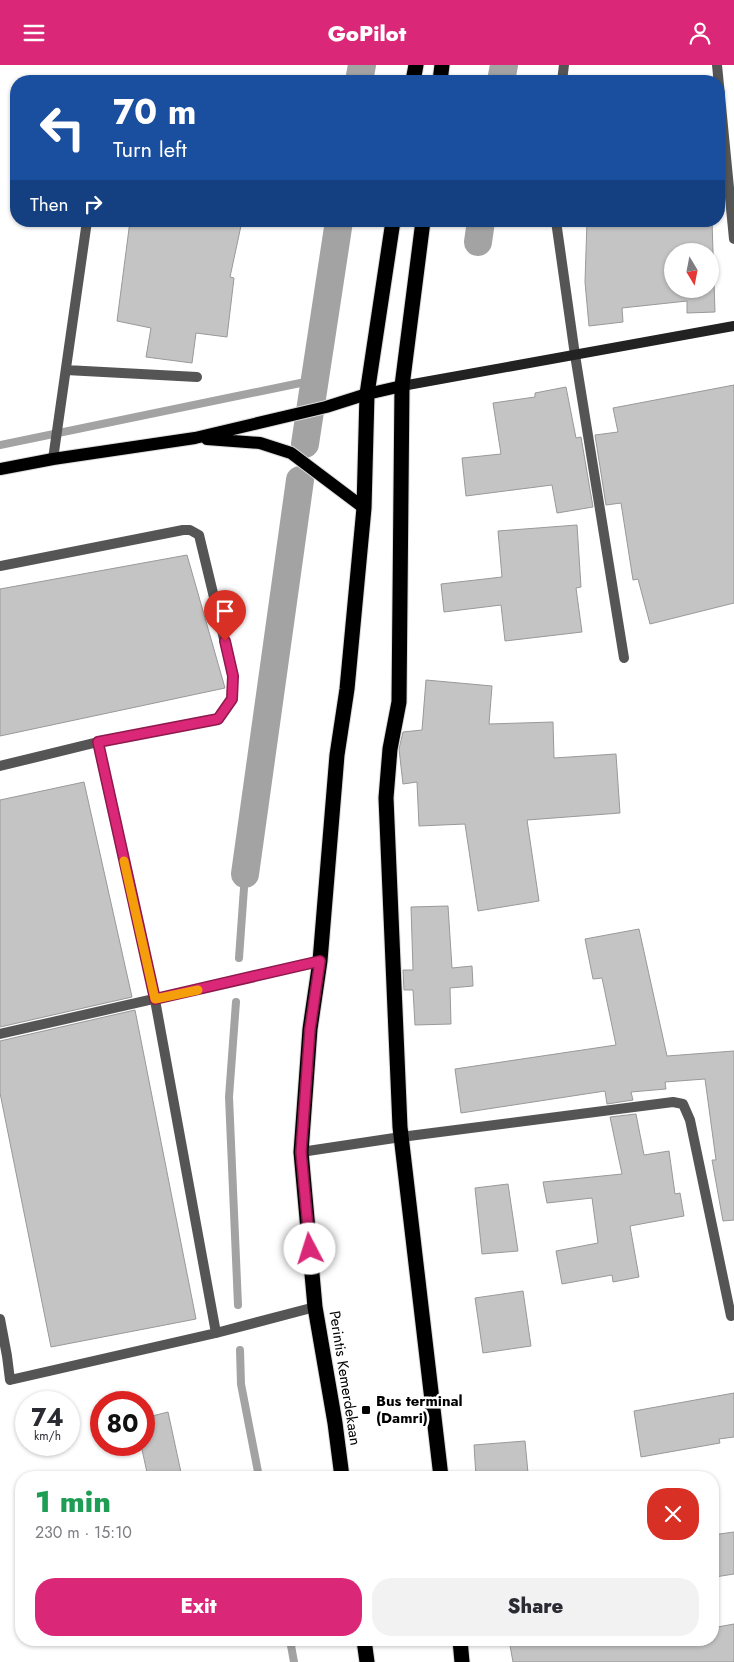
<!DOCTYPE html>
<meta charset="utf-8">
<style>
:root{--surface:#fff;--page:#f2f2f3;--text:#2b2b33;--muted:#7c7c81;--accent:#db2777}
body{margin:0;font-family:Jost,sans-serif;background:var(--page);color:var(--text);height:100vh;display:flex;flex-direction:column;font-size:19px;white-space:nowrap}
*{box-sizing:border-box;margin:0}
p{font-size:16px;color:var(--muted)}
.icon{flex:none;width:28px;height:28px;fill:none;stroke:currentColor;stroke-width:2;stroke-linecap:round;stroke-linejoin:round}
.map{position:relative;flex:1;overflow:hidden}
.sheet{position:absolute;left:15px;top:1406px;width:704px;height:175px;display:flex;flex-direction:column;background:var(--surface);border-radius:20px;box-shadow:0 1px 4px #0004}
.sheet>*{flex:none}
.top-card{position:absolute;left:10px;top:10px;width:715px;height:152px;border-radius:20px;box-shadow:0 1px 4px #0004;background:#1a4fa0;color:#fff;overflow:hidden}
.needle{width:32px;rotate:170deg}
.fabs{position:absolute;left:664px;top:178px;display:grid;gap:10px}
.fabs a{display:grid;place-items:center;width:55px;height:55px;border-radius:50%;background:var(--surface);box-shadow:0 1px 4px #0004;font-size:25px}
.speed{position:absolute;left:15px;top:1326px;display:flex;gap:10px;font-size:25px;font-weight:700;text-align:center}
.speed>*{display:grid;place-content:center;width:65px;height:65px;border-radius:50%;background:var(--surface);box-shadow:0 1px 4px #0004;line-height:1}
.speed small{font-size:12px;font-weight:400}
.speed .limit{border:8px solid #d22;background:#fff;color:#111}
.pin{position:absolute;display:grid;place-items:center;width:42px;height:42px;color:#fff;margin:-51px -21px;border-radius:50% 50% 50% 0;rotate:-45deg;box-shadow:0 0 5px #0007}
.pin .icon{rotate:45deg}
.me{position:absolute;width:55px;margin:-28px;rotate:355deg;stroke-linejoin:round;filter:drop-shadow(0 0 4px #0008)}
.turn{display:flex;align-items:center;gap:18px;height:105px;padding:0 20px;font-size:22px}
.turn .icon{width:65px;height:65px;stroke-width:2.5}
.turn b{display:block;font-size:35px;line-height:42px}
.then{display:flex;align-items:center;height:48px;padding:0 20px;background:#0003;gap:10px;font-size:19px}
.round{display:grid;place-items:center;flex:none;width:52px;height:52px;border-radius:20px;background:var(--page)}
.overview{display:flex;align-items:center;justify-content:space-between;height:85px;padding:0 20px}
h1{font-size:30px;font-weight:800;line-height:38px;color:#1e9e55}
.cta{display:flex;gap:10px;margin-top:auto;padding:10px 20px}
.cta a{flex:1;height:58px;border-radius:20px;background:var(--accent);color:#fff;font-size:20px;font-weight:800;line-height:58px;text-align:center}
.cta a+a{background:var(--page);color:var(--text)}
header{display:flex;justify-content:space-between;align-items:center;height:65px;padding:0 20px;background:var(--accent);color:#fff;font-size:22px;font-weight:800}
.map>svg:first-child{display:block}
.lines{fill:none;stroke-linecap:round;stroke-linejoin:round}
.stream{stroke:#a3a3a3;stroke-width:8}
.canal{stroke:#a3a3a3;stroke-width:28}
.building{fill:#c4c4c4;stroke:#999;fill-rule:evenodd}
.primary-casing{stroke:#dbdbdb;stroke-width:14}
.highway-casing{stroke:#dbdbdb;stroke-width:17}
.lane{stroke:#555;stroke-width:10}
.street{stroke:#555;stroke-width:10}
.secondary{stroke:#222;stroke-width:10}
.primary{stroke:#000;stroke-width:12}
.highway{stroke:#000;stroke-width:15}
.route-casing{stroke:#8e194d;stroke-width:12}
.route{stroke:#db2777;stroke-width:9}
.slow{stroke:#f59e0b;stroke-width:9}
.poi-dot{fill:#000;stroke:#fff;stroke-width:2}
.labels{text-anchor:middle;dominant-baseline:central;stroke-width:5;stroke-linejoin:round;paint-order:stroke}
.street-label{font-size:15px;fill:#000;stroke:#fff}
.poi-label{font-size:15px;font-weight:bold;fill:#000;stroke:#fff;text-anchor:start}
</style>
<header><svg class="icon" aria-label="menu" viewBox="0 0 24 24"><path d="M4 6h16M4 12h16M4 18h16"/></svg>GoPilot<svg class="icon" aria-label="person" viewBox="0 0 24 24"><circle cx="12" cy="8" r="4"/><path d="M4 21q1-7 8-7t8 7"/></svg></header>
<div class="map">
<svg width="734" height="1597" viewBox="0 0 734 1597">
<rect width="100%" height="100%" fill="#fff"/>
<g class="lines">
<path class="stream" d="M0,380L315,315
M239,893L245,809
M236,937L229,1032L238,1240
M240,1285L241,1319L259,1412
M290,1575L294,1597"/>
<path class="canal" d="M359,16L362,0
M501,16L504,0
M478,177L481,156
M305,379L339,156
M245,809L300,415"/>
</g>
<path class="building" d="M130,156H242L230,212L234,213L227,272L196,268L192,298L146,292L151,263L117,256Z
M587,156H712L715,247L687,248V236L622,243L623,257L589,261L585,217ZM672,186H710V224H672Z
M734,320V538L650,559L638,514L633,515L621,438L606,440L595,370L618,367L613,343Z
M566,322L576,373L581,372L593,442L557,448L552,420L466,431L462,393L501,389L493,338L535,332V328Z
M577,460L581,522L576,523L582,567L505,576L501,540L444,547L441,519L502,512L498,466Z
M187,490L225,623L0,671V524Z
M426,615L492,621L489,659L553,657L554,693L616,689L620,748L527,755L539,836L478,846L465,759L419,761L417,717L403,719L399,684L403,667L422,665Z
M84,717L132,932L0,962V735Z
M448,841L452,903L472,901L473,921L450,923L451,959L415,960L413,925H404L403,905H413L411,842Z
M639,864L667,991L734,986V1155L723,1156L712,1095H716L705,1014L665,1017L666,1024L631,1027L633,1035L607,1039L605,1026L461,1048L455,1004L616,980L602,913L593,914L585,874Z
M135,945L196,1254L51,1282L0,1028V976Z
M636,1049L644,1090L669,1086L675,1129L680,1128L684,1151L630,1161L639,1212L613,1217L612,1210L562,1219L556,1186L598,1178L592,1133L547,1138L543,1117L622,1109L610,1052Z
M508,1119L518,1186L482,1189L475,1123Z
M523,1226L531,1281L483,1288L475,1233Z
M734,1328V1372L719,1374L720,1378L641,1392L634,1346Z
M168,1347L182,1412H148L141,1380H144V1353Z
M525,1376L528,1408L476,1412L474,1380Z
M734,1467V1509L715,1512L712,1499V1470Z
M734,1559V1597H513L509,1575H712V1563Z"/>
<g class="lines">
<g class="primary-casing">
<path id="primary" d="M207,374L260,378L291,388L364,443
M0,404L53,394L195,373L326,342L367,329L402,321"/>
</g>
<g class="highway-casing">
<path id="highway" d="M413,16L416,0
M440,16L442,0
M423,156L402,321L399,637L390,684L386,733L400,1062L441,1412
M342,1412L335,1358L315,1242L301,1087L310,964L320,896L337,690L347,624L364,443L367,329L393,156
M364,1575L367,1597
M460,1575L462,1597"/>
</g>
<path class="lane" d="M562,16L564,0
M556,156L575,290
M66,305L197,312
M53,394L87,156
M0,501L183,465H190L199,470L233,611L232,634L218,654L98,677L0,701
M98,677L155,935L216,1268
M0,969L320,896
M0,1254L7,1291L10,1315L216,1268L315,1242"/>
<path class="street" d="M717,0L734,174
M575,290L624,593
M301,1087L401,1072L673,1037L683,1039L690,1055L731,1251"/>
<path class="secondary" d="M402,321L734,261"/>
<use href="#primary" class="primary"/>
<use href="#highway" class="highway"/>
</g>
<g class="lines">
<g class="route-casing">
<path id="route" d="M225,576L233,611L232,634L218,654L98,677L155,934L320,896L310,964L301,1087L310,1184"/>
</g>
<use href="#route" class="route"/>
<path class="slow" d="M124,796L155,934L198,925"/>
</g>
<rect class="poi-dot" x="361" y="1340" width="10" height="10" rx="2.5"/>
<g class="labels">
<g class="street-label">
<text transform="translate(345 1313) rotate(81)">Perintis Kemerdekaan</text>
</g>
<g class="poi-label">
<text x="376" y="1336">Bus terminal<tspan x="376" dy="17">(Damri)</tspan></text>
</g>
</g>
</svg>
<div class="fabs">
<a><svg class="needle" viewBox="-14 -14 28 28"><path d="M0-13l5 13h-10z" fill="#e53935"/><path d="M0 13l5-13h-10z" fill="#7c7c81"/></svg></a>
</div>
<div class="speed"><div>74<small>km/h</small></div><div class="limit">80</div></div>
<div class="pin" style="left:225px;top:576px;background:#d93025"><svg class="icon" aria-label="arrive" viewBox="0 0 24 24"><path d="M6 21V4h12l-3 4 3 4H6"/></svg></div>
<svg class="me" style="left:310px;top:1184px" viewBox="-20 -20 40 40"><circle r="19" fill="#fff"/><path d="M0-13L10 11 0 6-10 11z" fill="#db2777"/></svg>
<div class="top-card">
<div class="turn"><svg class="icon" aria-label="left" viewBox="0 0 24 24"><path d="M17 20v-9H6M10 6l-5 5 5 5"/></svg><div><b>70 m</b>Turn left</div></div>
<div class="then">Then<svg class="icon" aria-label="right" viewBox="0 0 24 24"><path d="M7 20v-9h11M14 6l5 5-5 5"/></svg></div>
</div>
<section class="sheet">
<div class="overview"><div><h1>1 min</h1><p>230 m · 15:10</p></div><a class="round" style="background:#d93025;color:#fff"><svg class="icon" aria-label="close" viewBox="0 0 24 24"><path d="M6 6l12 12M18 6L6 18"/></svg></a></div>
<div class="cta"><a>Exit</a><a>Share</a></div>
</section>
</div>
